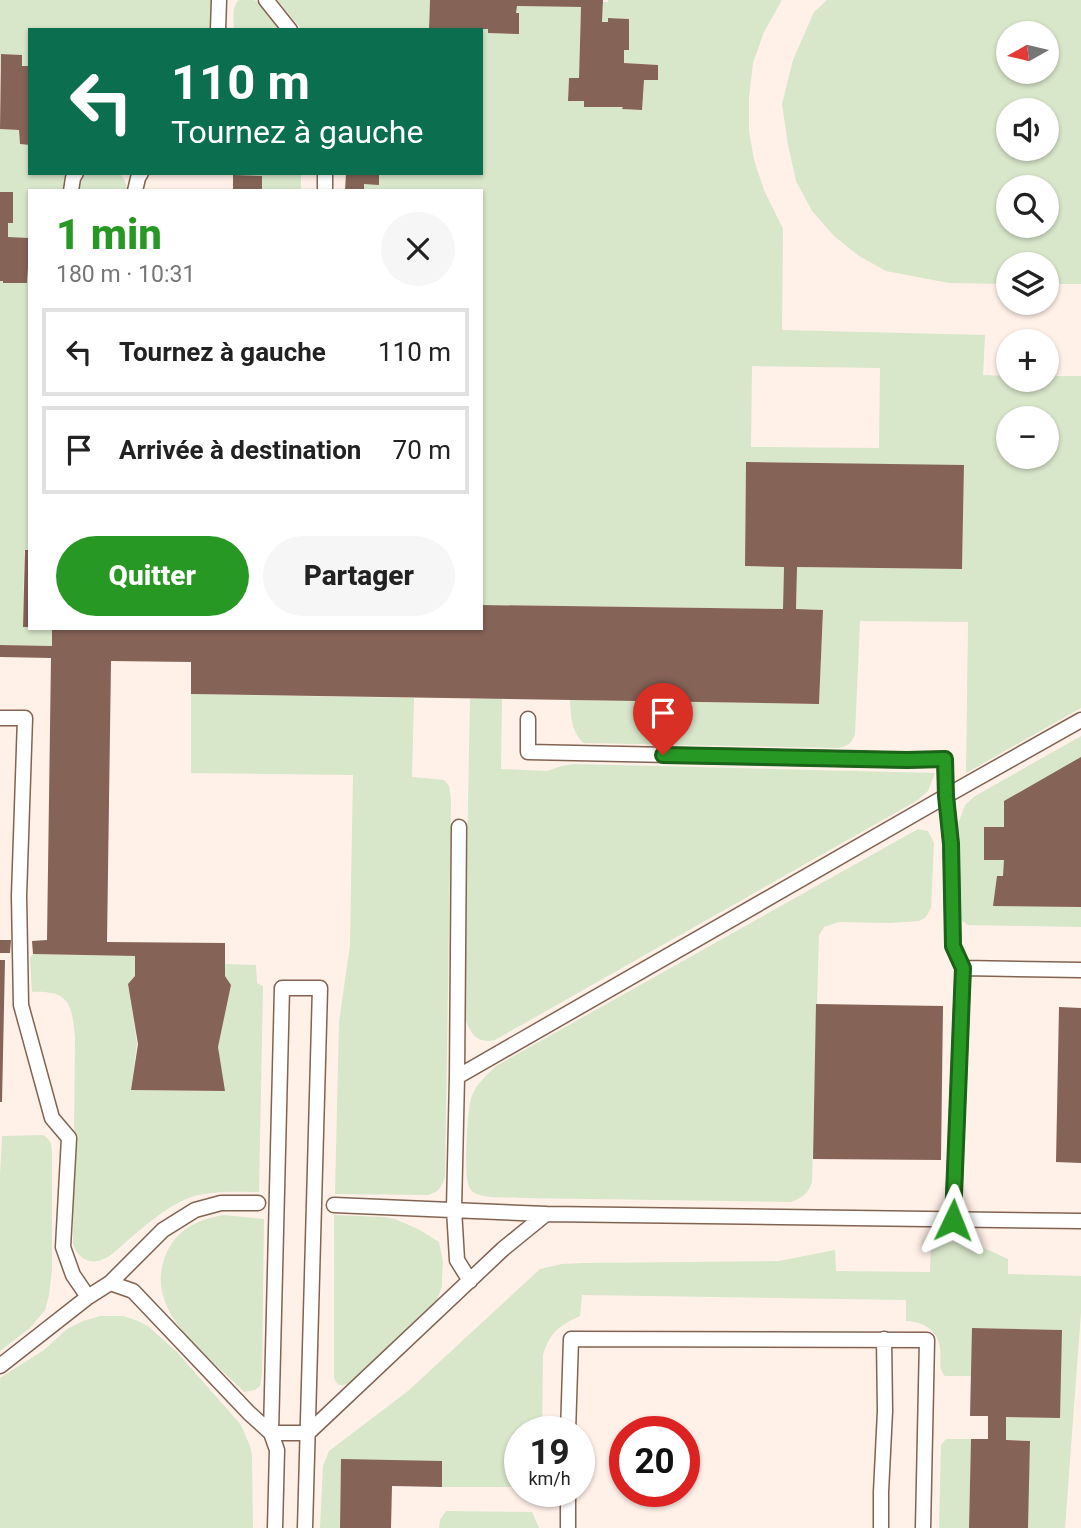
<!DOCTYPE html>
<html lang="fr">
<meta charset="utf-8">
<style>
:root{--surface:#fff;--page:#f6f6f6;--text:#222;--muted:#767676;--line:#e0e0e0;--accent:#289825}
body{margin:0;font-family:Roboto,sans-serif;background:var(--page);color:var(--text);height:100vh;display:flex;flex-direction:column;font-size:26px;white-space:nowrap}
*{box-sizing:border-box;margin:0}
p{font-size:23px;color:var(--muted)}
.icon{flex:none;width:38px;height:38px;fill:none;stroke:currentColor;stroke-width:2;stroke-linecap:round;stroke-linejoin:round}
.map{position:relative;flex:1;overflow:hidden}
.drawer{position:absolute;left:28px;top:189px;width:455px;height:441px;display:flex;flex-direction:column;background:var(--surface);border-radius:0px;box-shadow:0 2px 5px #0004}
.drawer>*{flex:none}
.top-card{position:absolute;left:28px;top:28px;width:455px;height:147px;border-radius:0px;box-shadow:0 2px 5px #0004;background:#0b6e4f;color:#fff;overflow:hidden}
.needle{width:46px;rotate:262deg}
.buttons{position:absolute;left:996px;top:21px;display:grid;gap:14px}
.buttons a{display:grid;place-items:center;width:63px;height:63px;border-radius:50%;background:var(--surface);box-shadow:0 2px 5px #0004;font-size:35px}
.speed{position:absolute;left:504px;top:1416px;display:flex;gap:14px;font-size:35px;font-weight:700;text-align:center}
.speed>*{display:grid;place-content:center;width:91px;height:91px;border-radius:50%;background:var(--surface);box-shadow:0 2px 5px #0004;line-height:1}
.speed small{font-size:18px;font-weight:400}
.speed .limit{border:10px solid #d22;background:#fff;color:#111}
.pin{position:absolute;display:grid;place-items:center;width:60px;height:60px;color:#fff;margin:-72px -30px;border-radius:50% 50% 50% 0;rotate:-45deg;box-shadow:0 0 7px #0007}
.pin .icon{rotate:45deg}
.me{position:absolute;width:77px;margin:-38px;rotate:2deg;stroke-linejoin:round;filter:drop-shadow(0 0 5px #0008)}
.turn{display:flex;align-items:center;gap:24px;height:147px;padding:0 28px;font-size:32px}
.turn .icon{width:91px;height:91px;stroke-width:2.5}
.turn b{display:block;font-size:49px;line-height:60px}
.round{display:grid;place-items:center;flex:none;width:74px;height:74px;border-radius:37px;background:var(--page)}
.headline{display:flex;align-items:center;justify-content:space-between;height:119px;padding:0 28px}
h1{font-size:42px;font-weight:800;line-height:52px;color:var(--accent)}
.action{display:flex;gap:14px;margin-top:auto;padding:14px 28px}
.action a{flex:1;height:80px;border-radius:42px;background:var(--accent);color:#fff;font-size:28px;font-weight:800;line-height:80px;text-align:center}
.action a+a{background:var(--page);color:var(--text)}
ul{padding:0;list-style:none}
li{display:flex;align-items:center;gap:21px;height:88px;margin:0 14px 10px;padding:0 14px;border:4px solid var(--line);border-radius:0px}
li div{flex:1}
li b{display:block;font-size:26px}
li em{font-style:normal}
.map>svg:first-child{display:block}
.green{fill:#d8e6ca;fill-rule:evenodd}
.building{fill:#856357}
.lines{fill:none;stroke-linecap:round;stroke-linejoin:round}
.service-casing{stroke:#826351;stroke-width:17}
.service{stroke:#fff;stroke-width:14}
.route-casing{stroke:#1a6318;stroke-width:18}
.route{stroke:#289825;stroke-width:12}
</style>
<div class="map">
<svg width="1081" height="1528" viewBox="0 0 1081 1528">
<rect width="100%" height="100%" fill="#fff0e8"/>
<path class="green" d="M0,0H211V30H30V66H22V55L1,54L0,71Z
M239,0H254L258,2L280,30H234C234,20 231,7 239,0Z
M277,0H430L429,28L428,30H302Z
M608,0H782L764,32L753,63L749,98V131L754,160L764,190L783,229L782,330L985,335L983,375L1008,376V380H1046L1047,376H1081V708L966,773L968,622L860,621L855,734C852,743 848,746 839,748L583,743C571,730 571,717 570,700L819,704L823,610L796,609L797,567L962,569L964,466L746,462L745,566L784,567L783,609L481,605V191H364V184H378L379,173H481V30H474V28L488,29L489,33L518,34L519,13H516L517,6L581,7L579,78H569L568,100L584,101L585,107H623V109L641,110L644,80H658V65L624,63V50L629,49V19L609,18L608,22H602L603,2H608ZM752,366L880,368L879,448L751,447ZM1008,418H1046V457H1008Z
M827,0H1081V284H1047L1046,264H1008V284L949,283L886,271L859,256L834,236L812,211L796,181L788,145L782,104L793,60L814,12ZM1008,33H1046V72H1008ZM1008,110H1046V149H1008ZM1008,187H1046V226H1008Z
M0,129L19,130L20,144L30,145V173H67L63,191H30V238L8,237V223H13V192H0Z
M87,173H119L124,179L128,191H78L82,178Z
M233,173H301V191H262V176L233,175Z
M30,253V550L24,551L23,627L52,628V646L0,645V281H3L4,283H27Z
M191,694L414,698L412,777L444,780L449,786L451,799L445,1177C442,1188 438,1192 428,1195L335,1194L339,1022L350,945L353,775L191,773Z
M470,699H502L501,769L547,771L562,766L574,764L935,773L928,791L918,800L495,1040C474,1045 467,1028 464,1011Z
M1081,736V927L968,925L960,919L956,908L958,824L965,805L975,796Z
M918,829L928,831L934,843L931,908L926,917L919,921L890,923L839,922L824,927L819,935L812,1182C808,1194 802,1198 791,1202L521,1198C509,1197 482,1199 473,1192C468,1188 468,1183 467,1178C465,1164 467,1107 472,1096C476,1084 487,1075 496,1066Z
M33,954L135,956V976L128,984L137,1043L131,1090L224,1091L218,1047L231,985L225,976V964L256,965L257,983L263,986L259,1192C234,1192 206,1190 184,1200C162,1210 145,1226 127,1241C119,1248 111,1257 101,1260C87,1265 77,1256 73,1244L75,1037C72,1004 69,990 32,992L30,958Z
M43,1135C52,1140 52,1146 52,1156V1269L49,1295L45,1310L30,1328L0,1351V1176L2,1136Z
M224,1215L264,1219L262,1373L260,1386L255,1390L244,1392L237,1385C202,1351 141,1308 167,1252C178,1228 200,1219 224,1215Z
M334,1215L383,1217L395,1219L418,1229L439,1242L443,1262L442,1279V1286L436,1304L357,1378C349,1384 339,1391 334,1378Z
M971,1242L1008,1259V1274L1081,1276V1312L1065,1528H1027L1030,1441L1006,1440V1417L1060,1418L1061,1330L973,1328L971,1376H945C937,1367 942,1358 940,1348C938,1330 922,1321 906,1321V1300L582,1295L580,1316C559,1326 550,1332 543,1355L542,1431L520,1432V1487H442L341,1459L340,1528H320L323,1466L329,1451L408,1391L540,1269L562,1264L583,1263L779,1261L835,1250L836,1271L930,1272L931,1243Z
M100,1316H123L138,1321L148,1326L177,1352L241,1425L250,1446L252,1455L253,1528H0V1378L44,1350L67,1329L83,1321Z
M946,1439H971L969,1528H939L941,1445Z
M446,1511L532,1512L539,1528H439L440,1520Z"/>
<path class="building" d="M430,0H603L602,22H608V18L629,19V50H624V63L658,65V80H644L642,110L622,109L623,107H584V101H568L569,78H579L581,7L517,6L516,13H519V34L488,33V29L429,30Z
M1,54L22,55V66H30V145L20,144L19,130L0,129Z
M346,173H379V185L364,184V191H345Z
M233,175L262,176V191H233Z
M0,192H13V223H8V237L30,238L27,283H3V281H0Z
M746,462L964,465L962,569L797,567L796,609L823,610L819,704L191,694V662L111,661L107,942L225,943V976L231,985L218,1047L225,1091L131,1090L138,1044L128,984L135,976V956L33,954L32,941L47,940L51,658L0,657V645L52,646V628L191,630V628H481V605L783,609L784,567L745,566Z
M25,550H30V627H23Z
M1081,757V907L993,906L997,876H1003L1004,860H984V827H1004V801Z
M0,940H11L10,953H0Z
M0,960H5L2,1102H0Z
M816,1004L943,1006L941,1160L813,1159Z
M1059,1007L1081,1008V1163L1056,1162Z
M972,1328L1062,1330L1060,1418L1006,1417V1440L1030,1441L1028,1528H969L971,1439H988V1416H970Z
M341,1459L442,1461V1487L392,1486L391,1528H340Z"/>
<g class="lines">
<g class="service-casing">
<path id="service" d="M266,0L290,30
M218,30L219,0
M71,191L73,178L76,173
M135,191L138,178L141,173
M325,191V173
M0,718H25L19,896L21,1005L52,1118L69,1138L63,1247L73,1275L88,1297
M528,719V752L907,760L945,759L946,796L951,843L953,946L963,968L953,1220
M459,827L457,1077L454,1209L457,1260L470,1281
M963,968L1081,970
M457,1077L946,796L1081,720
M334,1205L546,1214L1081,1221
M110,1283L133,1291L249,1413L271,1433H308L503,1249L546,1214
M0,1366L88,1297L110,1283L163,1230L195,1210L221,1203H258
M568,1432L571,1339L927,1340L923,1528
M275,1528L277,1450L271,1433L282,988H320L305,1528
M568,1528V1491
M881,1528V1492L885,1411L884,1339"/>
</g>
<use href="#service" class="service"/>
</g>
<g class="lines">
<g class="route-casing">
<path id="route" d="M663,755L907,760L945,759L946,796L951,844L953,946L963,968L953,1220"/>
</g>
<use href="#route" class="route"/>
</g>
</svg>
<div class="buttons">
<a><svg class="needle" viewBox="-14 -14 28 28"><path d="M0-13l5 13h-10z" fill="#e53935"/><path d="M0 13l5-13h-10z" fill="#767676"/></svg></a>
<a><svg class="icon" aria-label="sound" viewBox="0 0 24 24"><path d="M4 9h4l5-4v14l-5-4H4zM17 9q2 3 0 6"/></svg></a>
<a><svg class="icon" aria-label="search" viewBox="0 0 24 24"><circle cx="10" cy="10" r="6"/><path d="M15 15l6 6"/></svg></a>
<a><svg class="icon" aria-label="layers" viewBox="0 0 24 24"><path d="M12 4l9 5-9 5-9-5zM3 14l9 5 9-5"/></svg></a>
<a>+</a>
<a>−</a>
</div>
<div class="speed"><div>19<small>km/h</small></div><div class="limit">20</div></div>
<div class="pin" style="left:663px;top:755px;background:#d93025"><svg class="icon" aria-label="arrive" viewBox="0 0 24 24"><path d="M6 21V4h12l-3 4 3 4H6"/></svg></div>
<svg class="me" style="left:953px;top:1220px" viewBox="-20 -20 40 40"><path d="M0-17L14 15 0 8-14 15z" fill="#289825" stroke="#fff" stroke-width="4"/></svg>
<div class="top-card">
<div class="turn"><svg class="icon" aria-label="left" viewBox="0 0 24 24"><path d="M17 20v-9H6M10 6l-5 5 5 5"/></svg><div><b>110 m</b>Tournez à gauche</div></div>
</div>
<section class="drawer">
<div class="headline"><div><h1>1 min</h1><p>180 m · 10:31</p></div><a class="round"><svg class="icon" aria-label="close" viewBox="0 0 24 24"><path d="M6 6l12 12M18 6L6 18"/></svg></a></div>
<ul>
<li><svg class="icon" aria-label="left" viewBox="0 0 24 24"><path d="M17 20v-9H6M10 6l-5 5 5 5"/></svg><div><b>Tournez à gauche</b></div><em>110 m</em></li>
<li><svg class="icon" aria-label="arrive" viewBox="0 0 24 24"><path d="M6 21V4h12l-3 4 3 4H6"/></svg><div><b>Arrivée à destination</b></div><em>70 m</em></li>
</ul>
<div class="action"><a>Quitter</a><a>Partager</a></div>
</section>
</div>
